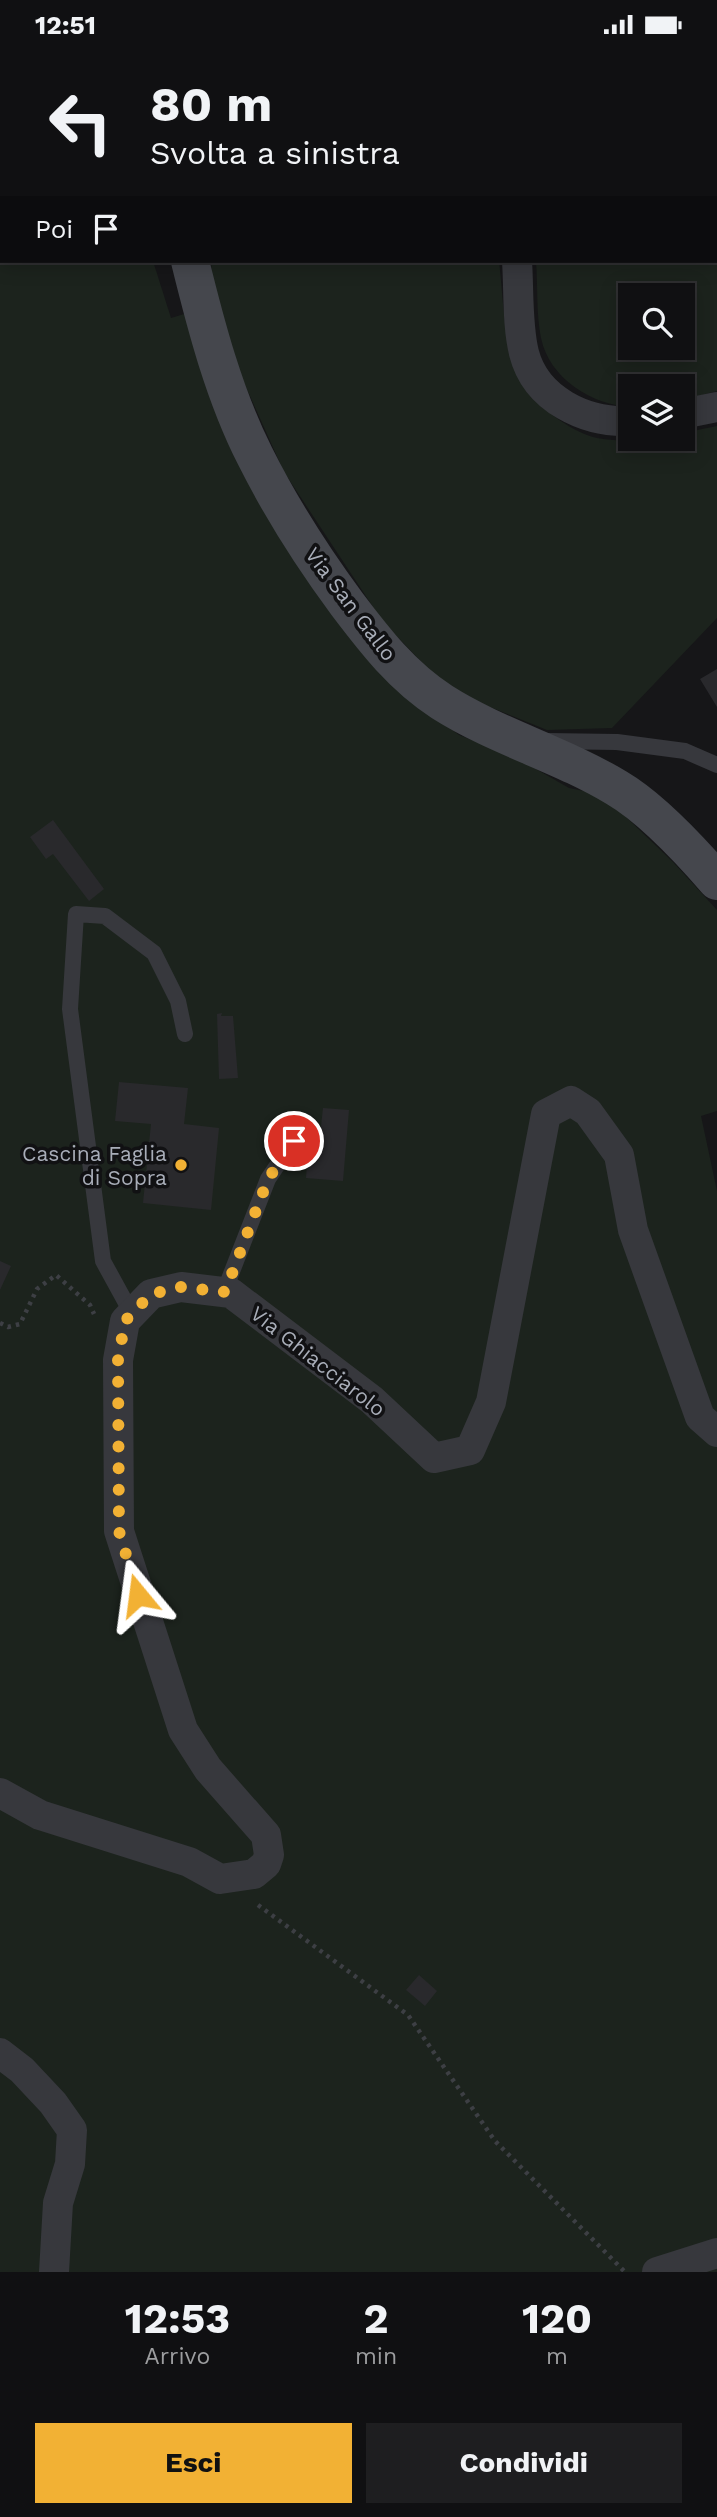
<!DOCTYPE html>
<html lang="it">
<style>
:root{--surface:#101012;--page:#1e1e20;--text:#f1f3f6;--muted:#9c9d9f;--line:#303032;--accent:#f2b134}
body{margin:0;font-family:"Work Sans",sans-serif;background:var(--page);color:var(--text);height:100vh;display:flex;flex-direction:column;font-size:26px;white-space:nowrap}
*{box-sizing:border-box;margin:0}
p{font-size:23px;color:var(--muted)}
.icon{flex:none;width:38px;height:38px;fill:none;stroke:currentColor;stroke-width:2;stroke-linecap:round;stroke-linejoin:round}
.map{position:relative;height:2223px;overflow:hidden}
.sheet{display:flex;flex-direction:column;background:var(--surface);flex:1}
.sheet>*{flex:none}
.guide{position:absolute;left:0px;top:0px;width:718px;height:214px;box-shadow:0 4px 18px #0003,0 0 0 2px var(--line);background:#101012;color:var(--text);overflow:hidden}
.controls{position:absolute;left:618px;top:234px;display:grid;gap:14px}
.controls a{display:grid;place-items:center;width:77px;height:77px;border-radius:0px;background:var(--surface);box-shadow:0 4px 18px #0003,0 0 0 2px var(--line);font-size:35px}
.pin{position:absolute;display:grid;place-items:center;width:60px;height:60px;color:#fff;margin:-30px;border:4px solid #fff;border-radius:50%;box-shadow:0 2px 7px #0007}
.me{position:absolute;width:77px;margin:-38px;rotate:344deg;stroke-linejoin:round;filter:drop-shadow(0 0 5px #0008)}
.turn{display:flex;align-items:center;gap:24px;height:147px;padding:0 35px;font-size:32px}
.turn .icon{width:91px;height:91px;stroke-width:2.5}
.turn b{display:block;font-size:49px;line-height:60px}
.then{display:flex;align-items:center;height:66px;padding:0 35px;background:#0003;gap:14px;font-size:26px}
.eta{display:flex;justify-content:space-evenly;align-items:center;height:119px;text-align:center}
.eta b{font-size:42px;font-weight:700;line-height:49px}
.button{display:flex;gap:14px;margin-top:auto;padding:14px 35px}
.button a{flex:1;height:80px;border-radius:0px;background:var(--accent);color:#111;font-size:28px;font-weight:700;line-height:80px;text-align:center}
.button a+a{background:var(--page);color:var(--text)}
.status{display:flex;justify-content:space-between;align-items:center;height:49px;padding:0 35px;background:var(--surface);direction:ltr}
.status svg{height:19px;fill:currentColor}
.map>svg:first-child{display:block}
.green{fill:#1c231d;fill-rule:evenodd}
.building{fill:#29292c}
.lines{fill:none;stroke-linecap:round;stroke-linejoin:round}
.path{stroke:#3d3f44;stroke-width:4.5;stroke-dasharray:3.5 5;stroke-linecap:butt}
.lane{stroke:#37383d;stroke-width:16}
.street{stroke:#37383d;stroke-width:30}
.secondary{stroke:#45474d;stroke-width:38}
.route{stroke:#f2b134;stroke-width:12;stroke-dasharray:0 21.6}
.poi-dot{fill:#f2b134;stroke:#111113;stroke-width:2.5}
.labels{text-anchor:middle;dominant-baseline:central;stroke-width:7;stroke-linejoin:round;paint-order:stroke}
.street-label{font-size:21px;fill:#a8adb8;stroke:#111113}
.poi-label{font-size:21px;fill:#a8adb8;stroke:#111113;text-anchor:end}
</style>
<div class="status"><b>12:51</b><svg viewBox="0 0 49 12"><path d="M0 12V9h3v3zM5 12V6h3v6zM10 12V3h3v9zM15 12V0h3v12zM26 1h20v11H26zM47 4h2v5h-2z"/></svg></div>
<div class="map">
<svg width="717" height="2223" viewBox="0 0 717 2223">
<rect width="100%" height="100%" fill="#161618"/>
<path class="green" d="M228,0H412L413,2H229Z
M631,0H717V342L683,351L682,338H630V358C592,356 549,329 541,289C536,264 538,237 536,212H716V2ZM630,247H682V299H630Z
M0,158L2,212H153L171,269L194,262L397,641L459,686L515,708L569,739L603,746L673,813L717,861V1062L701,1067L717,1142V2223H0Z
M211,212H499C506,270 501,330 554,367C566,376 582,386 597,389C624,394 655,390 682,390L683,384L717,377V569L612,679L547,681L485,656L441,633L383,573L284,423L223,287L214,257Z"/>
<path class="building" d="M717,620V658L700,630Z
M53,771L104,840L89,852L53,805L46,810L30,788Z
M222,964L221,967H233L238,1029L219,1030L217,965Z
M119,1033L188,1039L184,1075L219,1079L211,1161L143,1154L151,1075L115,1072Z
M323,1059L349,1061L343,1132L306,1129L309,1085L320,1086Z
M0,1212L11,1217L0,1241Z
M419,1926L437,1942L425,1957L406,1941Z"/>
<g class="lines">
<path class="path" d="M0,1274L8,1278L20,1275L37,1240L56,1226L90,1256L94,1265
M258,1856L408,1966L495,2092L625,2223"/>
<path class="lane" d="M546,692L617,693L685,702L717,716
M224,1243L268,1130L303,1078
M132,1265L103,1212L70,960L76,865L105,867L154,904L178,952L185,985"/>
<path class="street" d="M66,0L67,2
M429,0L430,2
M517,212C519,241 517,276 524,304C536,351 586,374 630,372
M682,365L717,358
M0,1744L40,1766L189,1813L220,1830L254,1825L266,1815L269,1806L266,1786L208,1720L183,1681L119,1482L118,1311L125,1272L151,1245L181,1238L231,1244L372,1351L434,1409L470,1401L491,1353L546,1065L571,1052L588,1063L619,1106L633,1181L700,1368L717,1383
M0,2004L22,2021L53,2054L72,2081L70,2115L58,2154L54,2223
M657,2223L717,2204"/>
<path class="secondary" d="M0,42L2,43
M190,212C206,277 224,346 255,407C281,459 313,509 347,555C375,592 402,627 442,653C497,688 561,705 617,739C651,759 691,802 717,832"/>
</g>
<g class="lines">
<path class="route" d="M138,1546L119,1482L118,1311L125,1272L151,1245L181,1238L225,1243L268,1130L294,1092"/>
</g>
<circle class="poi-dot" cx="181" cy="1116" r="7"/>
<g class="labels">
<g class="street-label">
<text transform="translate(351 555) rotate(53)">Via San Gallo</text>
<text transform="translate(318 1312) rotate(38)">Via Ghiacciarolo</text>
</g>
<g class="poi-label">
<text x="167" y="1104">Cascina Faglia<tspan x="167" dy="24">di Sopra</tspan></text>
</g>
</g>
</svg>
<div class="controls">
<a><svg class="icon" aria-label="search" viewBox="0 0 24 24"><circle cx="10" cy="10" r="6"/><path d="M15 15l6 6"/></svg></a>
<a><svg class="icon" aria-label="layers" viewBox="0 0 24 24"><path d="M12 4l9 5-9 5-9-5zM3 14l9 5 9-5"/></svg></a>
</div>
<div class="pin" style="left:294px;top:1092px;background:#d93025"><svg class="icon" aria-label="arrive" viewBox="0 0 24 24"><path d="M6 21V4h12l-3 4 3 4H6"/></svg></div>
<svg class="me" style="left:138px;top:1546px" viewBox="-20 -20 40 40"><path d="M0-17L14 15 0 8-14 15z" fill="#f2b134" stroke="#fff" stroke-width="4"/></svg>
<div class="guide">
<div class="turn"><svg class="icon" aria-label="left" viewBox="0 0 24 24"><path d="M17 20v-9H6M10 6l-5 5 5 5"/></svg><div><b>80 m</b>Svolta a sinistra</div></div>
<div class="then">Poi<svg class="icon" aria-label="arrive" viewBox="0 0 24 24"><path d="M6 21V4h12l-3 4 3 4H6"/></svg></div>
</div>
</div>
<section class="sheet">
<div class="eta">
<div><b>12:53</b><p>Arrivo</p></div>
<div><b>2</b><p>min</p></div>
<div><b>120</b><p>m</p></div>
</div>
<div class="button"><a>Esci</a><a>Condividi</a></div>
</section>
